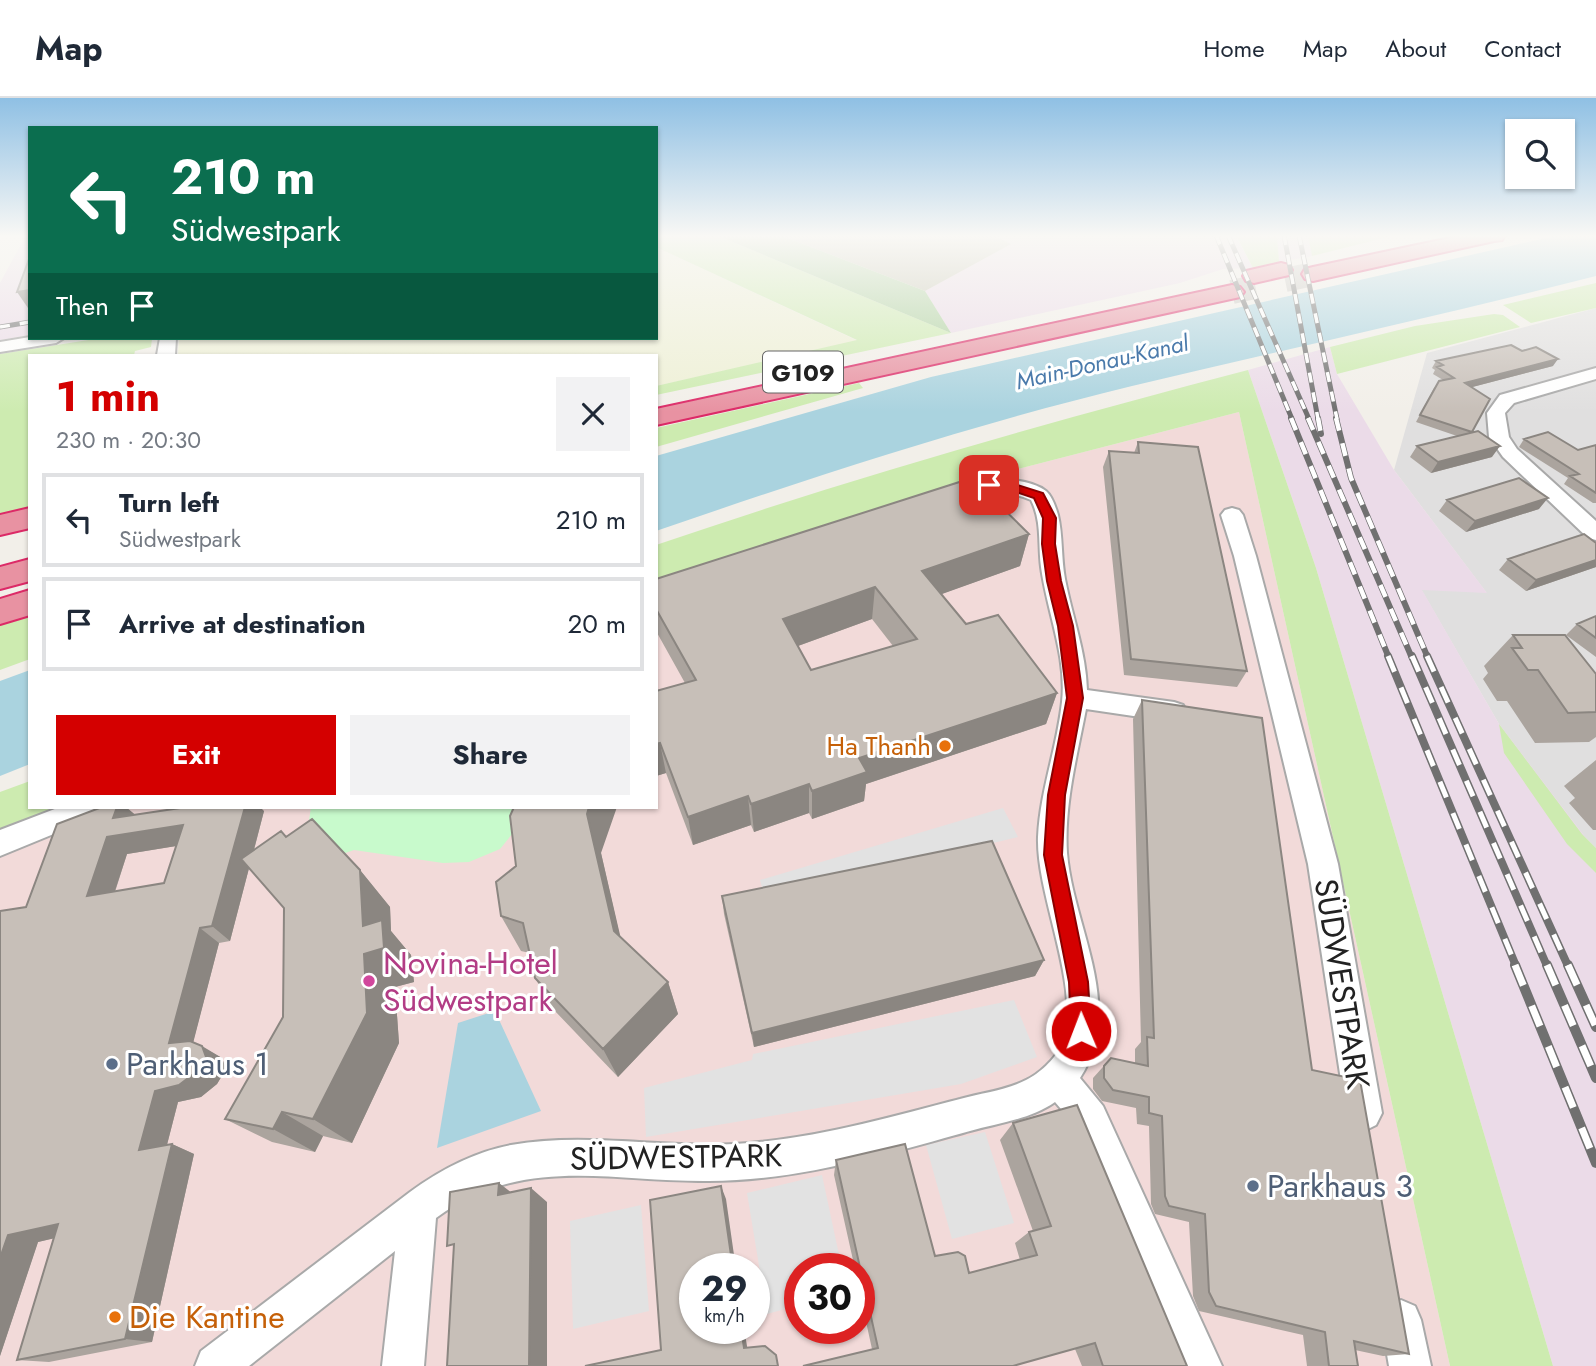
<!DOCTYPE html>
<meta charset="utf-8">
<style>
:root{--surface:#fff;--page:#f2f2f3;--text:#1f2937;--muted:#747a83;--line:#e0e1e3;--accent:#d40000}
body{margin:0;font-family:Jost,sans-serif;background:var(--page);color:var(--text);height:100vh;display:flex;flex-direction:column;font-size:26px;white-space:nowrap}
*{box-sizing:border-box;margin:0}
p{font-size:23px;color:var(--muted)}
.icon{flex:none;width:38px;height:38px;fill:none;stroke:currentColor;stroke-width:2;stroke-linecap:round;stroke-linejoin:round}
.map{position:relative;flex:1;overflow:hidden}
.side{position:absolute;left:28px;top:256px;width:630px;height:455px;display:flex;flex-direction:column;background:var(--surface);border-radius:0px;box-shadow:0 2px 5px #0004}
.side>*{flex:none}
.guide{position:absolute;left:28px;top:28px;width:630px;height:214px;border-radius:0px;box-shadow:0 2px 5px #0004;background:#0b6e4f;color:#fff;overflow:hidden}
.fabs{position:absolute;left:1505px;top:21px;display:grid;gap:14px}
.fabs a{display:grid;place-items:center;width:70px;height:70px;border-radius:0px;background:var(--surface);box-shadow:0 2px 5px #0004;font-size:35px}
.speed{position:absolute;left:679px;top:1155px;display:flex;gap:14px;font-size:35px;font-weight:700;text-align:center}
.speed>*{display:grid;place-content:center;width:91px;height:91px;border-radius:50%;background:var(--surface);box-shadow:0 2px 5px #0004;line-height:1}
.speed small{font-size:18px;font-weight:400}
.speed .limit{border:10px solid #d22;background:#fff;color:#111}
.pin{position:absolute;display:grid;place-items:center;width:60px;height:60px;color:#fff;margin:-30px;border-radius:14px;box-shadow:0 4px 10px #0006}
.me{position:absolute;width:77px;margin:-38px;rotate:359deg;stroke-linejoin:round;filter:drop-shadow(0 0 5px #0008)}
.turn{display:flex;align-items:center;gap:24px;height:147px;padding:0 28px;font-size:32px}
.turn .icon{width:91px;height:91px;stroke-width:2.5}
.turn b{display:block;font-size:49px;line-height:60px}
.then{display:flex;align-items:center;height:66px;padding:0 28px;background:#0003;gap:14px;font-size:26px}
.round{display:grid;place-items:center;flex:none;width:74px;height:74px;border-radius:0px;background:var(--page)}
.summary{display:flex;align-items:center;justify-content:space-between;height:119px;padding:0 28px}
h1{font-size:42px;font-weight:700;line-height:52px;color:var(--accent)}
.cta{display:flex;gap:14px;margin-top:auto;padding:14px 28px}
.cta a{flex:1;height:80px;border-radius:0px;background:var(--accent);color:#fff;font-size:28px;font-weight:700;line-height:80px;text-align:center}
.cta a+a{background:var(--page);color:var(--text)}
ul{padding:0;list-style:none}
li{display:flex;align-items:center;gap:21px;height:94px;margin:0 14px 10px;padding:0 14px;border:4px solid var(--line);border-radius:0px}
li div{flex:1}
li b{display:block;font-size:26px}
li em{font-style:normal}
header{display:flex;align-items:center;gap:42px;box-sizing:border-box;height:98px;padding:0 35px;background:var(--surface);border-bottom:2px solid var(--line)}
header strong{font-size:33px}
nav{display:flex;gap:38px;margin-inline-start:auto;font-size:24px}
.map>svg:first-child{display:block}
.residential{fill:#e0dfdf}
.commercial{fill:#f2dad9;fill-rule:evenodd}
.industrial{fill:#ebdbe8}
.construction{fill:#c7c7b4}
.farmland{fill:#eef0d5}
.grass{fill:#cdebb0}
.forest{fill:#add19e}
.park{fill:#c8facc}
.parking{fill:#e2e2e2}
.water{fill:#aad3df}
.lines{fill:none;stroke-linecap:round;stroke-linejoin:round}
.highway-tunnel{stroke:#c8c6c1;stroke-width:24;stroke-dasharray:24 12;stroke-linecap:butt}
.minor-casing{stroke:#a9a9a9;stroke-width:4}
.highway-casing{stroke:#dc2a67;stroke-width:4}
.minor{fill:#fff;fill-rule:evenodd}
.highway{fill:#e892a2;fill-rule:evenodd}
.rail-far3-casing{stroke:#707070;stroke-width:5}
.rail-far2-casing{stroke:#707070;stroke-width:6}
.rail-far1-casing{stroke:#707070;stroke-width:8}
.rail-casing{stroke:#707070;stroke-width:10}
.rail-far3{stroke:#fff;stroke-width:3.5;stroke-dasharray:10;stroke-linecap:butt}
.rail-far2{stroke:#fff;stroke-width:4.5;stroke-dasharray:13;stroke-linecap:butt}
.rail-far1{stroke:#fff;stroke-width:5;stroke-dasharray:17;stroke-linecap:butt}
.rail{stroke:#fff;stroke-width:7;stroke-dasharray:22;stroke-linecap:butt}
.wall{fill:#aba49e;fill-rule:evenodd}
.shaded-wall{fill:#8b8681}
.building{fill:#c7bfb8;stroke:#8b8681;stroke-width:2;fill-rule:evenodd}
.route{fill:#d40000;stroke:#8a0000;stroke-width:2}
.food-dot{fill:#e8710a;stroke:#fff;stroke-width:2.5}
.hotel-dot{fill:#d1479c;stroke:#fff;stroke-width:2.5}
.service-dot{fill:#5c6f8a;stroke:#fff;stroke-width:2.5}
.labels{text-anchor:middle;dominant-baseline:central;stroke-width:6;stroke-linejoin:round;paint-order:stroke}
.far-water-label{font-size:23px;font-style:italic;fill:#4a7aab;stroke:#fff}
.shield{fill:#fff;stroke:#646464;stroke-width:2}
.shield-label{font-size:24px;font-weight:bold;fill:#222}
.food-label{font-size:26px;fill:#c56008;stroke:#fff;text-anchor:end}
.near-hotel-label{font-size:32px;fill:#b23c85;stroke:#fff;text-anchor:start}
.near-street-label{font-size:32px;fill:#222;stroke:#fff}
.near-service-label{font-size:32px;fill:#4e5e75;stroke:#fff;text-anchor:start}
.near-food-label{font-size:32px;fill:#c56008;stroke:#fff;text-anchor:start}
</style>
<header>
<strong>Map</strong>
<nav><a>Home</a><a>Map</a><a>About</a><a>Contact</a></nav>
</header>
<div class="map">
<svg width="1596" height="1268" viewBox="0 0 1596 1268">
<rect width="100%" height="100%" fill="#f2efe9"/>
<path class="residential" d="M1596,210V750L1582,736L1499,626L1421,491L1486,494L1394,372L1427,255Z"/>
<path class="commercial" d="M1239,314L1450,1268H0V732L60,709H656V489L932,393ZM695,1171H754V1230H695ZM800,1171H859V1230H800Z"/>
<path class="industrial" d="M26,137H30V237L0,242V185Z
M993,137H1235L1253,170L1223,171L1180,185L951,235L925,193L1010,146Z
M1277,137H1308L1312,158L1279,164Z
M1330,249L1337,276L1394,372L1487,495L1422,492L1499,626L1596,753V1268H1553L1316,470L1248,272Z"/>
<path class="construction" d="M780,137H993L1011,146L925,193Z"/>
<path class="farmland" d="M656,149L858,243L656,288V257H178L179,240H656Z"/>
<path class="grass" d="M656,137H716L951,235L656,297V288L857,242L656,149Z
M1236,137H1277L1279,164L1253,170Z
M1308,137H1385L1388,139L1312,158Z
M1596,185V210L1531,225L1503,207Z
M1494,216L1503,217L1520,229L1337,276L1330,249L1415,228Z
M101,240L152,241L151,249L135,253L134,257H30V411L0,417V256Z
M1248,272L1316,470L1553,1268H1450L1239,314L932,393L656,489V447C852,380 1049,324 1248,272Z
M859,285L863,290L656,349V330Z
M30,510V561L0,572V520Z
M1499,626L1582,736L1596,750V775L1567,746L1504,655Z
M30,683V709H60L0,732V694Z"/>
<path class="forest" d="M716,137H780L925,193L951,235Z"/>
<path class="park" d="M311,709H534L500,751L469,764L443,765L354,752L302,770Z"/>
<path class="parking" d="M1003,710L1018,739L765,800L760,782Z
M1014,902L1037,959L961,986L646,1039L644,990L752,962L753,956Z
M985,1034L1014,1125L952,1141L926,1047Z
M822,1077L842,1171H800V1207L767,1216L747,1095Z
M641,1107L649,1213L573,1231L570,1123Z"/>
<path class="water" d="M1559,137H1596V178C1442,217 1287,251 1132,288C971,327 813,379 656,433V358L931,279Z
M30,572V666L0,678V583Z
M495,913L541,1013L437,1050L458,925Z"/>
<g class="lines">
<path class="highway-tunnel" d="M1285,182L1313,176
M1232,194L1259,188"/>
<g class="minor-casing">
<path id="minor" d="M30,239V240H64L56,245L0,254V244Z
M160,240H176L175,257H157Z
M1596,270V281L1514,305L1505,315L1509,339L1517,351L1596,423V442L1588,440L1503,359L1489,339L1487,315L1500,297Z
M994,381C1009,381 1033,383 1046,393C1052,398 1056,410 1058,417C1063,438 1061,460 1065,481C1072,518 1086,554 1087,592L1174,604L1183,607L1187,614L1183,621L1174,624L1086,611C1077,658 1064,707 1067,755C1073,829 1126,909 1080,980L1103,1008L1222,1268H1180L1079,1032L1055,1004C1031,1021 999,1025 970,1033C884,1057 794,1084 704,1083C606,1083 521,1057 436,1120L424,1268H382L395,1153L249,1268H195L201,1253L410,1094C440,1072 474,1054 511,1047C585,1034 660,1050 734,1046C811,1042 887,1020 960,1001C981,995 1007,992 1026,982C1039,976 1055,961 1061,948C1084,893 1036,800 1038,739C1040,693 1057,650 1062,604C1067,559 1047,514 1041,469C1038,447 1042,423 1031,402C1010,393 992,393 970,400C960,403 952,407 942,405L939,400C948,387 979,384 994,381Z
M1232,410L1239,412L1243,417L1256,458L1338,766L1382,1015L1376,1027L1364,1033L1352,1027L1346,1015L1308,766L1234,458L1221,417L1225,412Z
M60,709H104L100,717L0,758V732Z
M1401,1202L1415,1208L1421,1222L1431,1268H1389L1381,1222L1387,1208Z"/>
</g>
<g class="highway-casing">
<path id="highway" d="M1464,137H1505L1502,142L1494,143L1313,183L1305,181L1302,176L1305,171L1313,169Z
M1281,165L1289,167L1292,172L1289,177L1254,185L1246,183L1243,178L1246,173Z
M1232,187L1240,189L1244,194L1240,199L656,327V311Z
M30,410V430L0,437V417Z
M30,461V483L0,491V469Z
M30,492V517L0,526V501Z"/>
</g>
<use href="#minor" class="minor"/>
<use href="#highway" class="highway"/>
<g class="rail-far3-casing">
<path id="rail-far3" d="M1216,137L1292,321
M1228,137L1309,321
M1284,137L1318,321
M1299,137L1337,321
M0,229L30,224"/>
</g>
<g class="rail-far2-casing">
<path id="rail-far2" d="M1291,320L1389,560
M1308,320L1412,560
M1318,320L1321,336
M1336,320L1351,380L1428,560"/>
</g>
<g class="rail-far1-casing">
<path id="rail-far1" d="M1388,558L1516,868
M1412,558L1547,868
M1427,558L1568,868"/>
</g>
<g class="rail-casing">
<path id="rail" d="M1515,867L1596,1065
M1547,867L1596,980
M1568,867L1596,929"/>
</g>
<use href="#rail-far3" class="rail-far3"/>
<use href="#rail-far2" class="rail-far2"/>
<use href="#rail-far1" class="rail-far1"/>
<use href="#rail" class="rail"/>
</g>
<path class="wall" d="M1522,253L1553,268L1472,289L1471,335L1492,359L1431,375L1410,359L1417,348L1457,338L1416,324L1434,290L1443,282L1433,276L1435,272L1432,270L1436,263Z
M1524,341L1578,352L1596,347V405H1593L1564,386L1568,380L1519,349Z
M1138,344L1247,573L1237,589L1124,577L1103,369L1109,353L1134,355Z
M1447,402L1539,411L1466,434L1439,413Z
M1029,436L1020,468L941,496L966,526L1057,595L1046,626L866,686L864,703L812,721L809,715L754,734L751,727L693,747L666,675L656,678V593L685,585L656,533V481ZM872,521L893,548L811,572L798,548Z
M1596,445V469L1526,493L1499,472L1508,461Z
M1596,518V559L1566,537L1577,526Z
M1513,537L1596,576V639L1589,644L1535,645L1507,603H1497L1483,581L1488,575L1484,568Z
M1142,602L1312,972L1409,1256L1383,1258L1355,1252L1358,1268H1307L1303,1237L1199,1213L1193,1198L1189,1124L1155,1116L1151,1106L1149,1028L1137,1026L1136,1010L1102,1003L1093,991V980L1111,960L1135,965V951L1141,944L1133,621Z
M1596,662V732H1593L1569,705L1575,700L1564,688Z
M264,713L254,752L286,739L360,772L390,809L391,833L411,857L414,884L395,889L399,945L352,1045L323,1038L315,1054L272,1044L225,1021L283,919L284,810L249,770L230,843L219,845L193,944L222,960L226,971L217,986L201,999L178,1004L167,1047L172,1046L194,1056L152,1244L49,1264L17,1262L54,1140L38,1144L0,1258V813L26,809L135,717ZM176,748L164,785L115,794L127,756Z
M601,755L620,839L668,884L678,916L618,979L554,912L535,880L530,855L521,853L501,818Z
M722,798L1044,862L1035,878L754,949L724,816Z
M1013,1025L1187,1268H1082L1075,1251H872L859,1192V1171H855L834,1077L836,1062L935,1158L969,1175L1020,1162L1015,1145L1029,1134L1033,1133L1000,1042Z"/>
<path class="shaded-wall" d="M30,192V210H28L17,194Z
M1558,261L1553,268L1461,292L1465,285Z
M1500,348L1492,359L1431,375L1438,364Z
M1548,400L1539,411L1466,434L1475,423Z
M1029,436L1020,468L917,505L922,473Z
M1596,462V469L1526,493L1536,482Z
M875,489L872,521L784,553L783,521Z
M1057,595L1046,626L866,686L864,703L812,721V693L859,660Z
M660,645L666,675L656,678V646Z
M809,686V715L754,734L751,706Z
M748,698L751,727L693,747L688,719Z
M117,709H126L138,719L183,727L201,744L127,756L108,814L87,798Z
M245,709H260L264,713L230,843L212,828Z
M589,709H617L601,755L627,867L614,833L587,716Z
M360,772L390,809L391,833L411,857L414,884L395,889L399,945L352,1045L313,1021L363,828Z
M200,830L219,845L190,957L169,945Z
M1044,862L1035,878L754,949L752,935Z
M668,884L678,916L618,979L603,951Z
M202,948L222,960L226,971L217,986L201,999L178,1004L163,1062L139,1052L155,993Z
M282,1014L323,1038L315,1054L273,1031Z
M172,1046L194,1056L152,1244L125,1241Z
M499,1085L517,1099L498,1097Z
M721,1088L726,1101L736,1171H733Z
M531,1090L547,1104V1268H529Z
M58,1126L86,1133L38,1144L0,1258V1160L8,1137Z
M741,1230H744L748,1254L744,1250Z"/>
<path class="building" d="M30,158V192L17,194Z
M1511,247L1522,253L1536,249L1558,261L1465,285L1490,301L1472,334L1420,317L1439,283L1454,280L1437,269L1443,267L1436,263Z
M1478,333L1500,348L1438,364L1417,348Z
M1548,334L1578,352L1596,347V395L1570,378L1579,376L1524,341Z
M1138,344L1198,349L1247,573L1131,561L1109,353L1139,355Z
M972,380L1029,436L922,473L966,526L998,517L1057,595L859,660L867,674L812,693L809,686L751,706L748,698L688,719L660,645L656,646V593L696,582L656,511V481ZM875,489L917,541L811,572L783,521Z
M1519,380L1548,400L1475,423L1447,402Z
M1584,436L1596,445V462L1536,482L1508,461Z
M1596,518V540L1577,526Z
M1513,537H1565L1596,576V614L1568,615L1538,572H1528L1512,550H1522Z
M1142,602L1262,620L1312,972L1360,982L1409,1256L1354,1243L1358,1268H1329L1325,1234L1216,1208L1209,1194L1205,1116L1169,1108L1165,1098L1162,1018L1149,1015V999L1113,992L1104,980V968L1111,960L1148,968L1147,939L1154,940Z
M102,709H117L113,720L187,709H245L212,828L200,830L169,945L190,943L202,948L206,959L196,974L179,987L155,993L139,1052L172,1046L125,1241L17,1262L58,1126L8,1137L0,1160V813L26,809L57,726ZM183,727L164,785L87,798L107,739Z
M514,709H589L587,716L614,833L668,884L603,951L535,880L523,825L501,818L496,784L516,768L510,718Z
M312,721L360,772L363,828L382,822L384,850L364,856L367,915L313,1021L282,1014L273,1031L225,1021L283,919L284,810L241,761L281,733L286,739Z
M992,743L1044,862L752,935L722,798Z
M1077,1007L1187,1268H1103L1095,1245L1013,1268H803L878,1250L836,1062L905,1046L935,1158L958,1154L965,1158L969,1175L1037,1157L1029,1134L1051,1128L1013,1025Z
M499,1085L498,1097L531,1090L529,1268H447L454,1146L447,1148L450,1094Z
M721,1088L733,1171H695V1230H741L744,1250L765,1248L776,1257L778,1268H585L661,1252L650,1102Z"/>
<linearGradient id="sky" x2="0" y2="1"><stop stop-color="#8fc0e4"/><stop offset="0.44" stop-color="#f9f8f5"/><stop offset="1" stop-color="#f9f8f5" stop-opacity="0"/></linearGradient>
<rect width="1596" height="314" fill="url(#sky)"/>
<path class="route" d="M989,383H1005L1043,395L1056,420L1055,446L1061,483L1073,528L1083,600L1065,697L1062,757L1088,884L1091,933L1088,940L1081,943L1074,940L1071,933L1069,884L1044,757L1048,697L1067,600L1058,528L1047,483L1042,446L1043,420L1034,400L1004,390L985,389L983,387Z"/>
<g class="food-dot">
<circle cx="945" cy="648" r="7"/>
<circle cx="115" cy="1219" r="7"/>
</g>
<circle class="hotel-dot" cx="369" cy="883" r="7"/>
<g class="service-dot">
<circle cx="112" cy="966" r="7"/>
<circle cx="1253" cy="1088" r="7"/>
</g>
<g class="labels">
<g class="far-water-label">
<text transform="translate(1102 264) rotate(-13)">Main-Donau-Kanal</text>
</g>
<rect class="shield" x="763" y="253.5" width="80" height="41" rx="5"/>
<g class="shield-label">
<text x="803" y="274">G109</text>
</g>
<g class="food-label">
<text x="931" y="648">Ha Thanh</text>
</g>
<g class="near-hotel-label">
<text x="383" y="865">Novina-Hotel<tspan x="383" dy="37">Südwestpark</tspan></text>
</g>
<g class="near-street-label">
<text transform="translate(1342 886) rotate(81)">SÜDWESTPARK</text>
<text transform="translate(676 1059) rotate(-1)">SÜDWESTPARK</text>
</g>
<g class="near-service-label">
<text x="126" y="966">Parkhaus 1</text>
<text x="1267" y="1088">Parkhaus 3</text>
</g>
<g class="near-food-label">
<text x="129" y="1219">Die Kantine</text>
</g>
</g>
</svg>
<div class="fabs">
<a><svg class="icon" aria-label="search" viewBox="0 0 24 24"><circle cx="10" cy="10" r="6"/><path d="M15 15l6 6"/></svg></a>
</div>
<div class="speed"><div>29<small>km/h</small></div><div class="limit">30</div></div>
<div class="pin" style="left:989px;top:387px;background:#d93025"><svg class="icon" aria-label="arrive" viewBox="0 0 24 24"><path d="M6 21V4h12l-3 4 3 4H6"/></svg></div>
<svg class="me" style="left:1081px;top:933px" viewBox="-20 -20 40 40"><circle r="17" fill="#d40000" stroke="#fff" stroke-width="3"/><path d="M0-11L8 9 0 5-8 9z" fill="#fff"/></svg>
<div class="guide">
<div class="turn"><svg class="icon" aria-label="left" viewBox="0 0 24 24"><path d="M17 20v-9H6M10 6l-5 5 5 5"/></svg><div><b>210 m</b>Südwestpark</div></div>
<div class="then">Then<svg class="icon" aria-label="arrive" viewBox="0 0 24 24"><path d="M6 21V4h12l-3 4 3 4H6"/></svg></div>
</div>
<section class="side">
<div class="summary"><div><h1>1 min</h1><p>230 m · 20:30</p></div><a class="round"><svg class="icon" aria-label="close" viewBox="0 0 24 24"><path d="M6 6l12 12M18 6L6 18"/></svg></a></div>
<ul>
<li><svg class="icon" aria-label="left" viewBox="0 0 24 24"><path d="M17 20v-9H6M10 6l-5 5 5 5"/></svg><div><b>Turn left</b><p>Südwestpark</p></div><em>210 m</em></li>
<li><svg class="icon" aria-label="arrive" viewBox="0 0 24 24"><path d="M6 21V4h12l-3 4 3 4H6"/></svg><div><b>Arrive at destination</b></div><em>20 m</em></li>
</ul>
<div class="cta"><a>Exit</a><a>Share</a></div>
</section>
</div>
